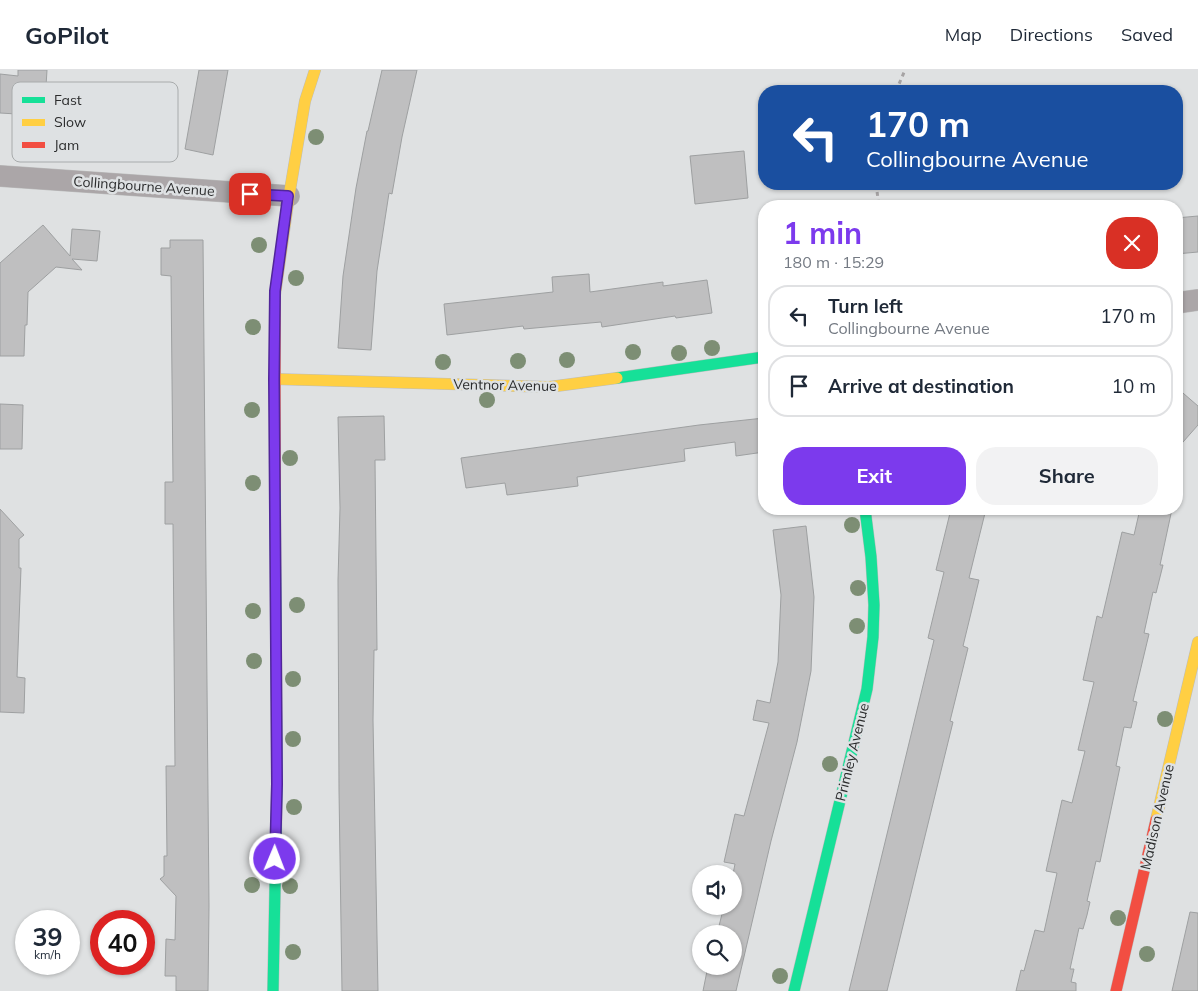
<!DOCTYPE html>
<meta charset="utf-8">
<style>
:root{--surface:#fff;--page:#f2f2f3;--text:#1f2937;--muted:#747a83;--line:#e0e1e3;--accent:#7c3aed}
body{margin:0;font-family:Mulish,sans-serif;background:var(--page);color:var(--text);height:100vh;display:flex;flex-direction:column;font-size:19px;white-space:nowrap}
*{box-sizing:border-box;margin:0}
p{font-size:16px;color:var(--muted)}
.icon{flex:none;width:28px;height:28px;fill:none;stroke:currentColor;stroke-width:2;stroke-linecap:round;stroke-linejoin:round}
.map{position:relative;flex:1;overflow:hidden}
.panel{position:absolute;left:758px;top:130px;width:425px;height:315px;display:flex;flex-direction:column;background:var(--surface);border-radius:20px;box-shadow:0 1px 4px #0004}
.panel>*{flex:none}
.hud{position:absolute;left:758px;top:15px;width:425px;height:105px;border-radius:20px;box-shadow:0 1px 4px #0004;background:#1a4fa0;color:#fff;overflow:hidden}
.buttons{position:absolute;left:692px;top:795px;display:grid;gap:10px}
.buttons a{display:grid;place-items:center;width:50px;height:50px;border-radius:50%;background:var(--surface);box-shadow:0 1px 4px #0004;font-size:25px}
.speed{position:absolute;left:15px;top:840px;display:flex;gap:10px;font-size:25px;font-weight:700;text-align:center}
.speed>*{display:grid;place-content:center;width:65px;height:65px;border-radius:50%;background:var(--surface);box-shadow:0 1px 4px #0004;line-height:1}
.speed small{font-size:12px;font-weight:400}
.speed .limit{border:8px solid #d22;background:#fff;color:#111}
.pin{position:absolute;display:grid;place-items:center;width:42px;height:42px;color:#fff;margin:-21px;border-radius:10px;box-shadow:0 2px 8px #0006}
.me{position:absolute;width:55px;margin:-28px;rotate:1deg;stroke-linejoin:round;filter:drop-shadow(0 0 4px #0008)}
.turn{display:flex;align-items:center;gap:18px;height:105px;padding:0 25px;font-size:22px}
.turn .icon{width:65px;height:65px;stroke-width:2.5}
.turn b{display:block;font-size:35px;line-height:42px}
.round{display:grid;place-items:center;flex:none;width:52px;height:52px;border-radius:20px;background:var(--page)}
.summary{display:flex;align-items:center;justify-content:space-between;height:85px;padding:0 25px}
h1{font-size:30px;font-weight:700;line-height:38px;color:var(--accent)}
.primary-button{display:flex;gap:10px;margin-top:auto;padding:10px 25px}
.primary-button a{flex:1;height:58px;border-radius:20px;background:var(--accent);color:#fff;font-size:20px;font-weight:700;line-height:58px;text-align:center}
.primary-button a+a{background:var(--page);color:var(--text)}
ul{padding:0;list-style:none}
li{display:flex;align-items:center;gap:15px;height:62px;margin:0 10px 8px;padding:0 15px;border:2px solid var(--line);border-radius:20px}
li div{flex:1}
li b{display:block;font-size:19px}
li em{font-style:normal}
header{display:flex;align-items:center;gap:30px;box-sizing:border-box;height:70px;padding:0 25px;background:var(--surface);border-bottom:1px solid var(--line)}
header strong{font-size:24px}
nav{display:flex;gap:28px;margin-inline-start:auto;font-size:18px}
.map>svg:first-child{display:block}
.building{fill:#bfbfc0;stroke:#9ea0a1}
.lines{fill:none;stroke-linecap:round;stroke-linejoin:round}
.street-casing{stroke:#bcbdbd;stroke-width:22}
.fast-casing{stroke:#bcbdbd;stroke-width:12}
.slow-casing{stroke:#bcbdbd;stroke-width:12}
.jam-casing{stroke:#bcbdbd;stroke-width:12}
.path{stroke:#a6a3a4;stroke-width:3;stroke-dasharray:4 4;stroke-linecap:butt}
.street{stroke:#aba6a8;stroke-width:21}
.fast{stroke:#16e098;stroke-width:11}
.slow{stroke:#ffcf43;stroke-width:11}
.jam{stroke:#f24e42;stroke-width:11}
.tree{fill:#7d8e74}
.route-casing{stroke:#51269a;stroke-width:12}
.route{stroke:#7c3aed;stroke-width:9}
.labels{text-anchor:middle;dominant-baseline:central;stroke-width:5;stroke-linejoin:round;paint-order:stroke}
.street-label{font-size:14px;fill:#2b2c2d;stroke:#dee1e3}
.key{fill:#dee1e3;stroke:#a8abac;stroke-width:1}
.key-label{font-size:14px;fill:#2b2c2d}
</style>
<header>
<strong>GoPilot</strong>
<nav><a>Map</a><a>Directions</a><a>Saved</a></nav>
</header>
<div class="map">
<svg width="1198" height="921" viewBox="0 0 1198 921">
<rect width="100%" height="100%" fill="#dfe1e2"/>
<path class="building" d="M18,0H47L46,16L85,21L84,27L113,31L109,62L49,55L50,46L0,43V4L18,6Z
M199,0H228L213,85L185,79Z
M382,0H417L402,67L392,124L389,123L377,201L371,280L338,278L343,206L356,118L367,61H368Z
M744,81L748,128L695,134L690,86Z
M1198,146V182L1176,184V148Z
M43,155L70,186L72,159L100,161L97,191L72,189L82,200L56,197L28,222L27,255H25L24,286H0V193Z
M170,170H203L209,836L208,921H176V906H165L166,869L175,870L176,826L160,809L164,806V786H167L166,696H175L173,454H165V412H173L171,206L161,205V178H170Z
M589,204L590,222L663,212V216L707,210L712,243L676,248L675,246L602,257L601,252L524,259L523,256L447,265L444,234L553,222L552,207Z
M1176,317L1198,336V355L1176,380Z
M0,334L23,335L22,379H0Z
M384,346L385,390H375L377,580H374L373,650L378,921H342L339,720L338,510L340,438L338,347Z
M764,348V382L736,386L735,372L684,379L685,391L577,407L578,416L507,425L505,413L466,418L461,388L699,355Z
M0,439L24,465L19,469V498H21L17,607L25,608L24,643L0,642Z
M951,439H986L969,508L979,510L963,576L968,578L950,651L953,652L887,921H849L934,570L928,568L944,502L936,500Z
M1140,439H1172L1160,495H1163L1156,523L1153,522L1144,563L1149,564L1133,631L1137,632L1131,658L1124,657L1116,696L1120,697L1100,792L1096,791L1087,831L1090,832L1087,845L1083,859L1079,858L1070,899H1074L1071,912L1076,913V921H1016L1021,900L1024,901L1035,860L1044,862L1057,803L1046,801L1062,730L1072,733L1085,681L1078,680L1094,612L1083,610L1097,546L1102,548L1122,462L1134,465Z
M806,456L814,527L811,601L797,672L771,771L736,921H703L708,896H734V864H717L724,836H734L733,804L735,794L724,792L735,744L744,746L769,653L753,650L757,630L770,633L778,592L781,525L773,460Z
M1190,842L1198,843V921H1172Z"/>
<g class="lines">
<g class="street-casing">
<path id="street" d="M0,106L289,126
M1176,233L1198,230"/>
</g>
<g class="fast-casing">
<path id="fast" d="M617,308L764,287
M273,921L277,714L275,421
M794,921L867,619L873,567L874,535L871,487L865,439"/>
</g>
<g class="slow-casing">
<path id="slow" d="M275,225L289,126L305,31L315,0
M274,309L549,317L617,308
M1156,750L1198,572"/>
</g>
<g class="jam-casing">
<path id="jam" d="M275,421V225
M1116,921L1156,750"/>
</g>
<path class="path" d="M896,21L905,0
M876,114L879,136"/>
<use href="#street" class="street"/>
<use href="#fast" class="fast"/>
<use href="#slow" class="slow"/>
<use href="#jam" class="jam"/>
</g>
<g class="tree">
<circle cx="316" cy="67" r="8"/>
<circle cx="259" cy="175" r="8"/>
<circle cx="296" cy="208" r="8"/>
<circle cx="253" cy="257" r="8"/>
<circle cx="712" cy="278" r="8"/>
<circle cx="633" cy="282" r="8"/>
<circle cx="679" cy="283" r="8"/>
<circle cx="567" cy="290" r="8"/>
<circle cx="518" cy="291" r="8"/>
<circle cx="443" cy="292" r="8"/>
<circle cx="487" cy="330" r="8"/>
<circle cx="252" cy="340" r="8"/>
<circle cx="290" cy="388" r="8"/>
<circle cx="253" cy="413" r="8"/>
<circle cx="852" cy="455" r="8"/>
<circle cx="858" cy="518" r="8"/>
<circle cx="297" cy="535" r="8"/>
<circle cx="253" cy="541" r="8"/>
<circle cx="857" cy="556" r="8"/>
<circle cx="254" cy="591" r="8"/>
<circle cx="293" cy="609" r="8"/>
<circle cx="1165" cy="649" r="8"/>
<circle cx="293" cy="669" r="8"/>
<circle cx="830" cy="694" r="8"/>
<circle cx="294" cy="737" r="8"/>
<circle cx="252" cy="815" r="8"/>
<circle cx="290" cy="816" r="8"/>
<circle cx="1118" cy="848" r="8"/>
<circle cx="293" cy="882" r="8"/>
<circle cx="1147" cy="884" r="8"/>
<circle cx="780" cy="906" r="8"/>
</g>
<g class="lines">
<g class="route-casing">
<path id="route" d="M250,124L288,126L275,221L274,309L277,714L275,789"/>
</g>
<use href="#route" class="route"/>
</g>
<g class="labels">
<g class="street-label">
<text transform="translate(144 116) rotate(4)">Collingbourne Avenue</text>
<text transform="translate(505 315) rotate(1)">Ventnor Avenue</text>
<text transform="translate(852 682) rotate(-76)">Primley Avenue</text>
<text transform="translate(1157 747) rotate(-77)">Madison Avenue</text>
</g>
</g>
<rect x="12" y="12" width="166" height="80" rx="8" class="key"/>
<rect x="22" y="27" width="23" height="6" fill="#16e098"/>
<rect x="22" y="49" width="23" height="7" fill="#ffcf43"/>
<rect x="22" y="72" width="23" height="6" fill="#f24e42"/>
<g class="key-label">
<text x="54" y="35">Fast</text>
<text x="54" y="57">Slow</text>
<text x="54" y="80">Jam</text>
</g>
</svg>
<div class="buttons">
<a><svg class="icon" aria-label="sound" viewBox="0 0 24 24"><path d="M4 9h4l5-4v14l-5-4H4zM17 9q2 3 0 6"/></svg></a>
<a><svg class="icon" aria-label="search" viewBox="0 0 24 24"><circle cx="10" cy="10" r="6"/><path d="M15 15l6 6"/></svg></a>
</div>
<div class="speed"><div>39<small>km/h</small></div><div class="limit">40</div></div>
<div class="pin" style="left:250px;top:124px;background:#d93025"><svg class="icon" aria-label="arrive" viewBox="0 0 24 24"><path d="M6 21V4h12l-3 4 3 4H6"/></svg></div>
<svg class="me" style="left:275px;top:789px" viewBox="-20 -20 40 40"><circle r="17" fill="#7c3aed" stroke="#fff" stroke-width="3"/><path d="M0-11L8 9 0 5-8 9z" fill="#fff"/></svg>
<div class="hud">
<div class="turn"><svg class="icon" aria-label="left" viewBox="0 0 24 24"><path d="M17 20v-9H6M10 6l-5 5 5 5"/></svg><div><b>170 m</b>Collingbourne Avenue</div></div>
</div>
<section class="panel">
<div class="summary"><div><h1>1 min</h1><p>180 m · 15:29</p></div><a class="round" style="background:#d93025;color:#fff"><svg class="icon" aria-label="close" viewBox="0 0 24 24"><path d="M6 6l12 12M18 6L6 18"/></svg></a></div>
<ul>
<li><svg class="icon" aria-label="left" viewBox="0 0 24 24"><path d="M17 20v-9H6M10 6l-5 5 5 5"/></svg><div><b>Turn left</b><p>Collingbourne Avenue</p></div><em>170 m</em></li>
<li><svg class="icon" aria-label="arrive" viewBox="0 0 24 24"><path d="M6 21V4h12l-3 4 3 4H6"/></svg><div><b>Arrive at destination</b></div><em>10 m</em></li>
</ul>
<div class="primary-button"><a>Exit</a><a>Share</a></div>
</section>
</div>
